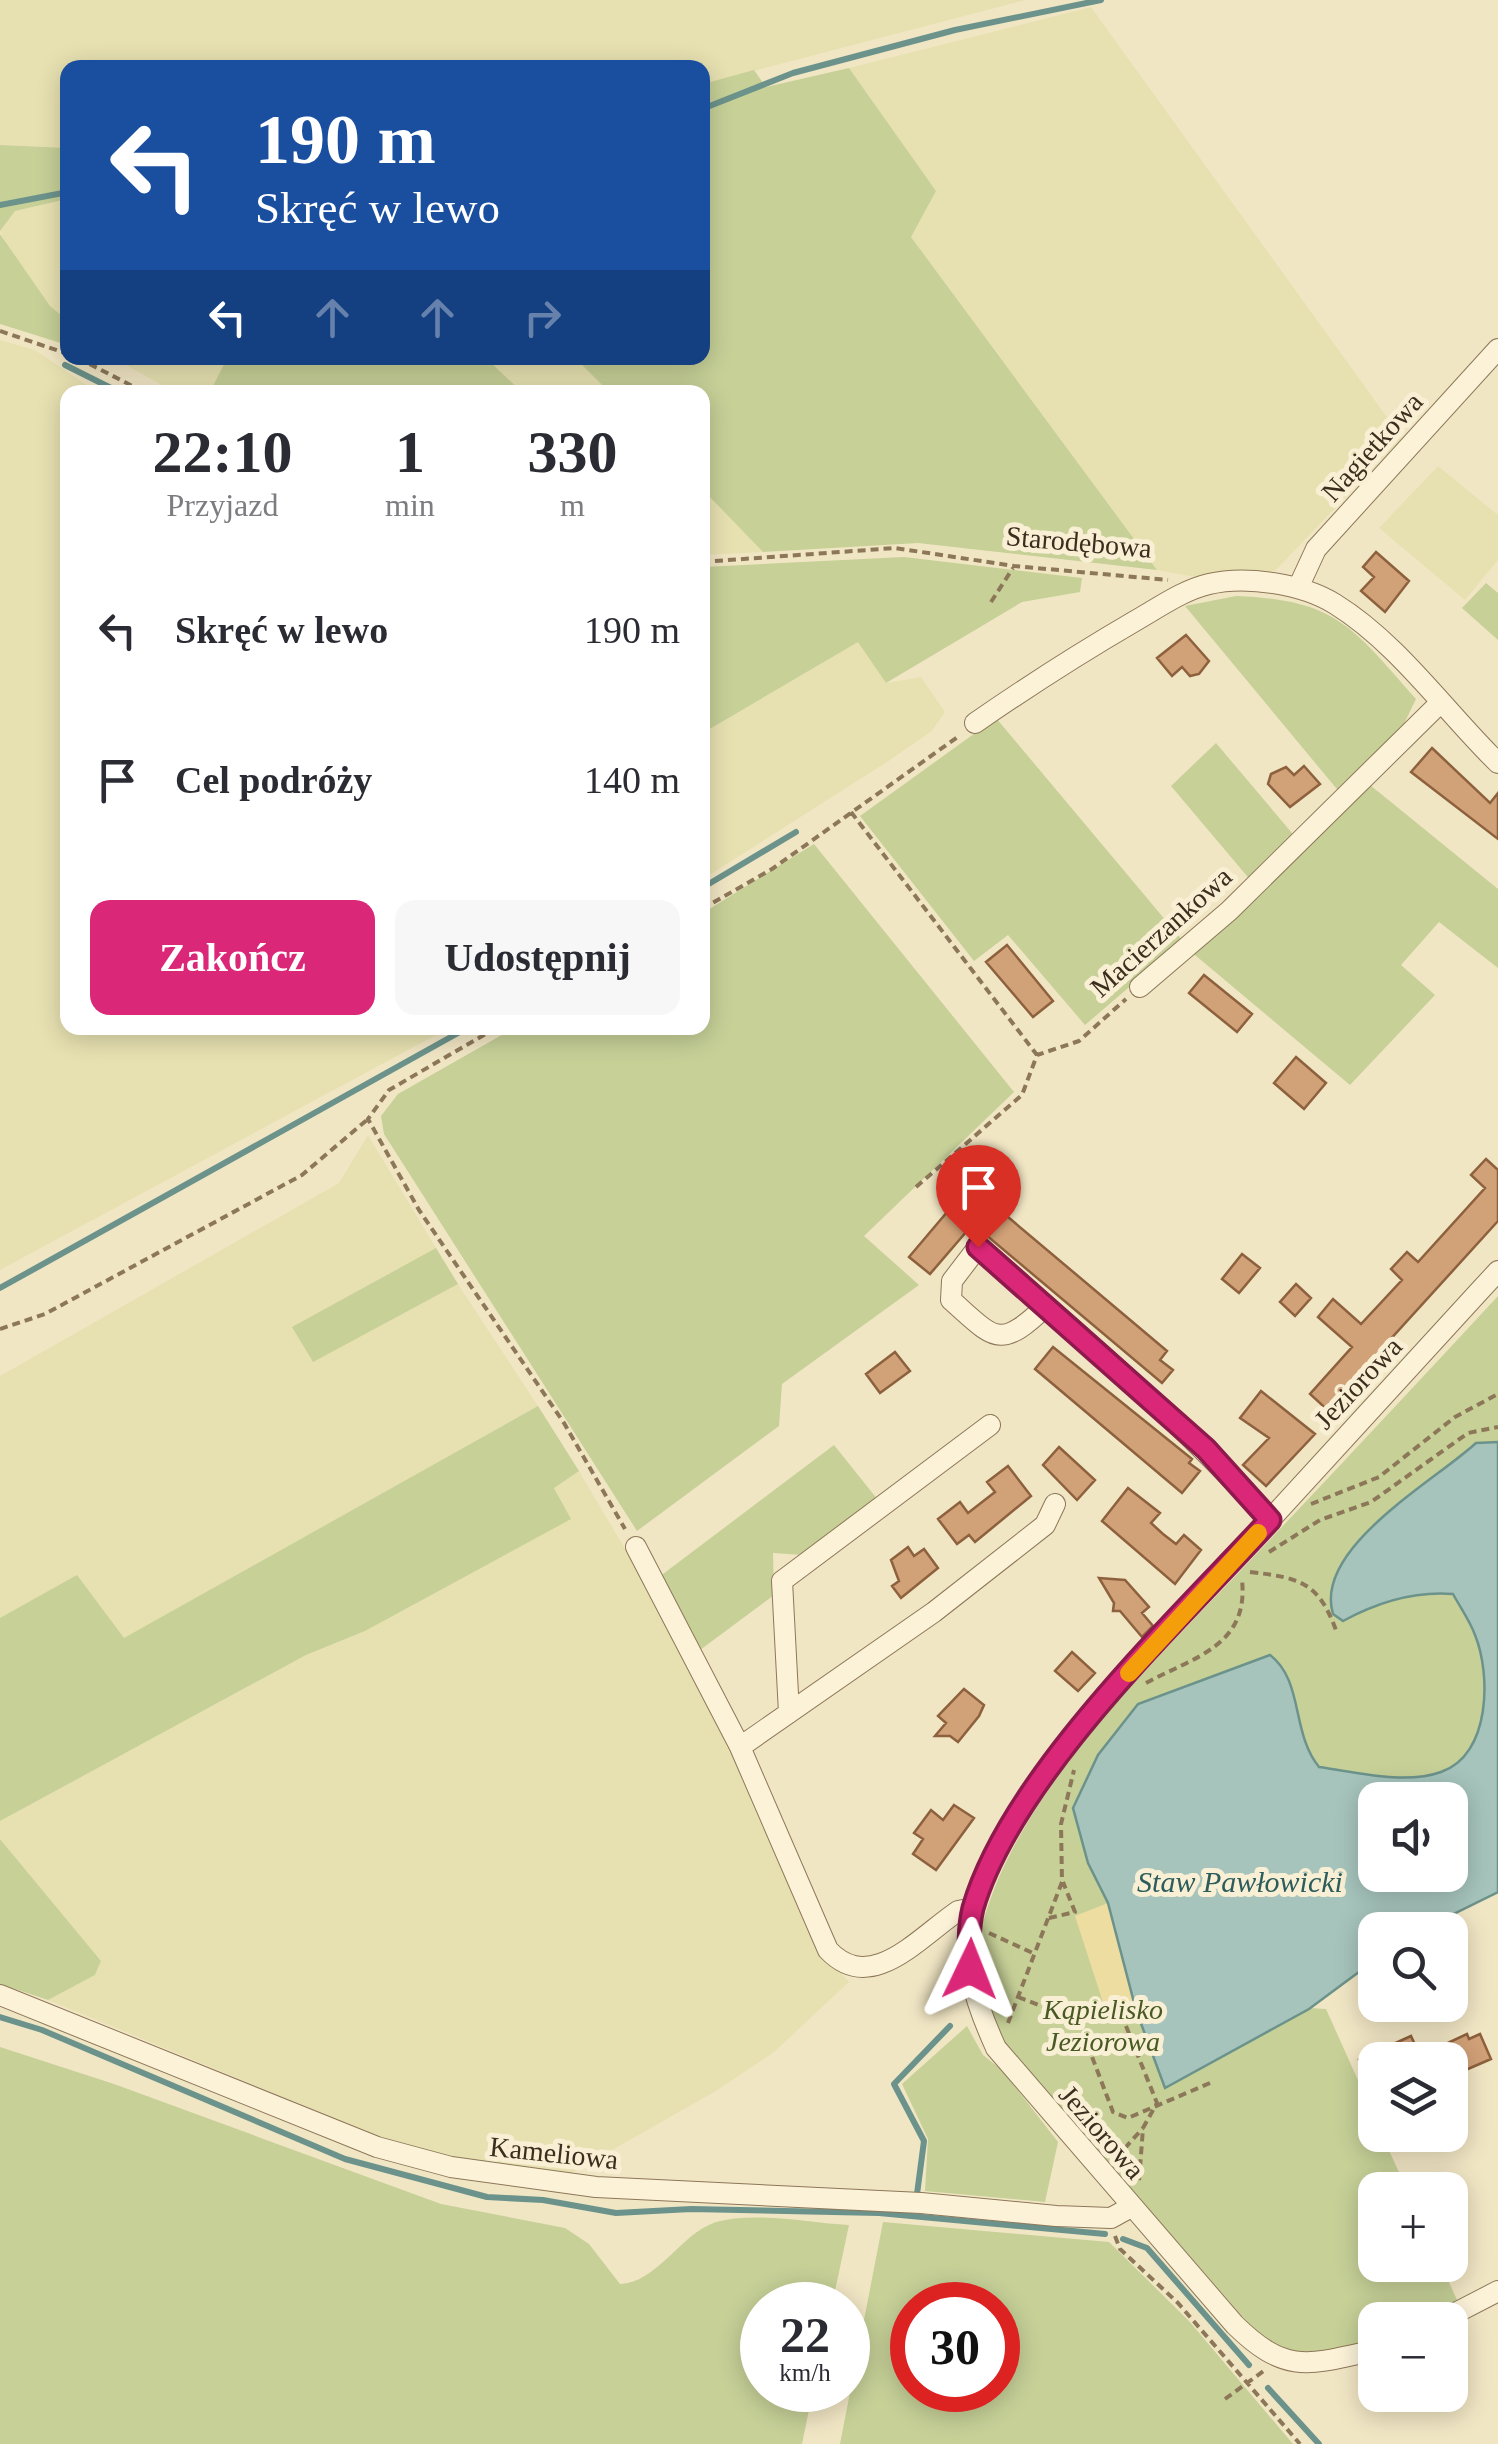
<!DOCTYPE html>
<html lang="pl">
<meta charset="utf-8">
<style>
:root{--surface:#fff;--page:#f7f7f7;--text:#2b2b33;--muted:#7c7c81;--accent:#db2777}
body{margin:0;font-family:"Times New Roman",serif;background:var(--page);color:var(--text);height:100vh;display:flex;flex-direction:column;font-size:38px;white-space:nowrap}
*{box-sizing:border-box;margin:0}
p{font-size:32px;color:var(--muted)}
.icon{flex:none;width:55px;height:55px;fill:none;stroke:currentColor;stroke-width:2;stroke-linecap:round;stroke-linejoin:round}
.map{position:relative;flex:1;overflow:hidden}
.drawer{position:absolute;left:60px;top:385px;width:650px;height:650px;display:flex;flex-direction:column;background:var(--surface);border-radius:20px;box-shadow:0 5px 25px #0003}
.drawer>*{flex:none}
.banner{position:absolute;left:60px;top:60px;width:650px;height:305px;border-radius:20px;box-shadow:0 5px 25px #0003;background:#1a4fa0;color:#fff;overflow:hidden}
.buttons{position:absolute;left:1358px;top:1782px;display:grid;gap:20px}
.buttons a{display:grid;place-items:center;width:110px;height:110px;border-radius:20px;background:var(--surface);box-shadow:0 5px 25px #0003;font-size:50px}
.speed{position:absolute;left:740px;top:2282px;display:flex;gap:20px;font-size:50px;font-weight:700;text-align:center}
.speed>*{display:grid;place-content:center;width:130px;height:130px;border-radius:50%;background:var(--surface);box-shadow:0 5px 25px #0003;line-height:1}
.speed small{font-size:25px;font-weight:400}
.speed .limit{border:15px solid #d22;background:#fff;color:#111}
.pin{position:absolute;display:grid;place-items:center;width:85px;height:85px;color:#fff;margin:-102px -42px;border-radius:50% 50% 50% 0;rotate:-45deg;box-shadow:0 0 10px #0007}
.pin .icon{rotate:45deg}
.me{position:absolute;width:110px;margin:-55px;rotate:2deg;stroke-linejoin:round;filter:drop-shadow(0 0 8px #0008)}
.turn{display:flex;align-items:center;gap:35px;height:210px;padding:0 30px;font-size:45px}
.turn .icon{width:130px;height:130px;stroke-width:2.5}
.turn b{display:block;font-size:70px;line-height:85px}
.lanes{display:flex;align-items:center;height:95px;padding:0 30px;background:#0003;justify-content:center;gap:50px;direction:ltr}
.lanes .off{opacity:.35}
.eta{display:flex;justify-content:space-evenly;align-items:center;height:170px;text-align:center}
.eta b{font-size:60px;font-weight:700;line-height:70px}
.cta{display:flex;gap:20px;margin-top:auto;padding:20px 30px}
.cta a{flex:1;height:115px;border-radius:20px;background:var(--accent);color:#fff;font-size:40px;font-weight:700;line-height:115px;text-align:center}
.cta a+a{background:var(--page);color:var(--text)}
ul{padding:0;list-style:none}
li{display:flex;align-items:center;gap:30px;height:150px;padding:0 30px}
li div{flex:1}
li b{display:block;font-size:38px}
li em{font-style:normal}
.map>svg:first-child{display:block}
.farmland{fill:#e7e1b1}
.green{fill:#c6d097;fill-rule:evenodd}
.sand{fill:#eedda0}
.water{fill:#a6c4bc;stroke:#6c938b;stroke-width:2.5;fill-rule:evenodd}
.lines{fill:none;stroke-linecap:round;stroke-linejoin:round}
.stream{stroke:#6c938b;stroke-width:6}
.building{fill:#d1a178;stroke:#8d613d;stroke-width:2.5}
.minor-casing{stroke:#8d7759;stroke-width:22}
.path{stroke:#8d7759;stroke-width:4;stroke-dasharray:8 5;stroke-linecap:butt}
.minor{stroke:#fbf2d8;stroke-width:20}
.route-casing{stroke:#8e194d;stroke-width:25}
.route{stroke:#db2777;stroke-width:18}
.slow{stroke:#f59e0b;stroke-width:18}
.labels{text-anchor:middle;dominant-baseline:central;stroke-width:10;stroke-linejoin:round;paint-order:stroke}
.street-label{font-size:28px;fill:#3c2e1e;stroke:#f8efd4}
.park-label{font-size:28px;font-style:italic;fill:#495923;stroke:#f8efd4}
.water-label{font-size:30px;font-style:italic;fill:#2c5c5c;stroke:#f8efd4}
</style>
<div class="map">
<svg width="1498" height="2444" viewBox="0 0 1498 2444">
<rect width="100%" height="100%" fill="#f1e6c4"/>
<path class="farmland" d="M0,0H1026L703,84L702,68H68L67,148L0,145Z
M1091,7L1402,438L1275,571L1195,577L1157,570L910,236L936,191L849,68Z
M67,199V320L50,306L14,259L0,231L15,211Z
M0,340L35,350L97,392H68V1028H449L0,1270Z
M114,358H227L210,392H174Z
M486,358H575L609,392H522Z
M1438,466L1498,515V560L1465,600L1379,528Z
M703,490L763,552L703,555Z
M859,641L886,683L921,677L945,712L932,731L887,762L703,879L702,734Z
M368,1135L436,1248L293,1327L312,1361L458,1284L538,1406L123,1639L0,1618V1376L339,1183Z
M579,1471L657,1603L659,1615L667,1619L733,1751L814,1943L849,1982L773,2053L716,2091L570,2174L478,2164L378,2136L48,2000L95,1975L101,1961L0,1839V1821L306,1655L365,1631L570,1518L554,1487Z"/>
<path class="green" d="M849,68L936,191L911,237L1157,570L918,543L763,552L703,490L702,392H609L575,358H702L703,84L754,70L766,87Z
M0,145L67,148V199L15,211L0,231Z
M0,234L50,306L67,320V345L0,324Z
M227,358H486L522,392H210Z
M904,557L1082,578L1080,592L1022,602L886,683L858,642L703,733V567Z
M1486,583L1498,593V640L1462,608Z
M1236,596C1337,600 1352,627 1416,699L1402,728L1341,794L1185,606Z
M996,718L1183,941L1085,1025L1008,935L974,961L860,816Z
M1216,743L1297,839L1252,882L1171,786Z
M1370,785L1498,889V968L1439,922L1401,965L1435,995L1350,1085L1189,950Z
M814,844L1014,1092L864,1236L919,1285L782,1384L779,1426L637,1531L384,1134L381,1116L398,1094L514,1028H702L703,913Z
M436,1248L458,1284L313,1362L292,1327Z
M1498,1296V1892L1421,1930H1375V1960L1310,2008L1326,2009L1375,2118V2135H1382L1407,2190H1375V2265H1441L1458,2302L1423,2320H1375V2340C1339,2353 1299,2362 1264,2341L1006,2046C988,2016 971,1973 979,1938C1012,1791 1160,1657 1260,1550C1340,1466 1419,1381 1498,1296ZM1375,1800H1450V1875H1375Z
M538,1406L579,1471L554,1488L571,1519L365,1631L306,1655L0,1821V1618L77,1575L124,1638Z
M834,1445L878,1500L803,1555L773,1553L774,1595L696,1653L659,1577Z
M0,1839L101,1961L95,1975L48,2000L0,1984Z
M967,2026L983,2055L1002,2070L1058,2142L1045,2202L925,2191L928,2139L902,2084Z
M0,2047L114,2084L441,2204L565,2228L589,2244L620,2284C657,2283 680,2234 716,2222C755,2211 809,2223 849,2225L832,2305H762V2390H813L802,2444H0Z
M883,2222L1109,2242L1189,2321L1293,2444H840ZM912,2305H998V2390H912Z"/>
<path class="sand" d="M1108,1903L1138,2007L1108,2018L1075,1916Z"/>
<path class="water" d="M1498,1442V1892L1421,1930H1375V1960L1309,2009L1165,2088L1136,2010L1108,1903L1088,1863L1073,1808L1098,1755L1138,1704L1270,1655C1304,1681 1291,1733 1319,1767C1356,1772 1405,1785 1441,1772C1491,1755 1491,1674 1475,1635C1470,1621 1460,1607 1453,1594C1415,1591 1376,1603 1343,1621L1333,1614C1313,1548 1435,1481 1476,1443ZM1450,1800V1875H1375V1800Z"/>
<g class="lines">
<path class="stream" d="M702,109L793,73L955,30L1101,0
M0,205L68,192
M65,365L119,392
M702,888L796,832
M0,1288L467,1028
M0,2017L42,2030L345,2159L487,2197L543,2200L616,2213L691,2209L879,2213L1105,2234
M917,2194L924,2141L894,2084L950,2026
M1123,2239L1147,2248L1249,2365
M1268,2388L1319,2444"/>
</g>
<path class="building" d="M1376,552L1409,581L1385,612L1361,591L1374,577L1363,567Z
M1186,635L1209,661L1199,674L1190,676L1182,667L1172,676L1157,658Z
M1432,748L1490,803L1498,793V839L1411,772Z
M1304,766L1320,784L1290,807L1268,784L1271,774L1286,767L1294,775Z
M1007,945L1053,1001L1033,1017L986,962Z
M1204,975L1252,1014L1237,1032L1189,993Z
M1296,1057L1326,1083L1304,1109L1274,1083Z
M1486,1159L1498,1170V1221L1368,1364L1374,1370L1334,1416L1310,1394L1352,1347L1318,1317L1333,1299L1361,1324L1402,1280L1391,1269L1407,1252L1418,1262L1485,1188L1471,1175Z
M970,1185L1167,1351L1160,1360L1173,1370L1162,1383L973,1224L930,1274L909,1257Z
M1242,1254L1260,1268L1239,1293L1222,1279Z
M1296,1284L1311,1298L1295,1316L1280,1302Z
M1053,1347L1192,1459L1189,1463L1200,1471L1182,1493L1035,1369Z
M895,1352L910,1371L880,1393L866,1374Z
M1261,1391L1315,1434L1266,1486L1243,1465L1269,1438L1240,1418Z
M1059,1447L1095,1480L1077,1500L1043,1465Z
M1008,1466L1031,1496L975,1542L969,1535L957,1544L938,1519L960,1502L968,1513L995,1492L987,1482Z
M1128,1488L1160,1513L1151,1523L1163,1534L1176,1544L1184,1535L1201,1550L1175,1584L1102,1521Z
M908,1547L914,1556L924,1549L938,1568L901,1598L892,1586L899,1581L891,1560Z
M1099,1578L1125,1580L1149,1607L1142,1613L1153,1626L1142,1637L1120,1611H1113L1114,1603Z
M1072,1652L1095,1673L1078,1691L1055,1671Z
M964,1689L984,1705L979,1716L958,1742L950,1736H935L946,1723L938,1716Z
M954,1805L974,1818L936,1870L913,1854L923,1839L914,1833L931,1810L943,1820Z
M1467,2034L1469,2039L1480,2034L1491,2059L1454,2075L1441,2046Z
M1411,2036L1422,2060H1358Z"/>
<g class="lines">
<g class="minor-casing">
<path id="minor" d="M1298,588L1316,549L1498,349
M975,723C1027,687 1080,653 1135,621C1158,608 1183,590 1209,584C1246,575 1303,584 1335,604C1398,643 1445,711 1498,763
M1140,987L1229,911L1440,703
M1046,1306C999,1351 995,1339 951,1300L952,1281L978,1247C1079,1333 1180,1421 1270,1520
M636,1547L740,1747L828,1950C871,1995 917,1939 958,1911L973,1908
M789,1713L782,1581L990,1425
M740,1747L934,1612L1045,1525L1055,1504
M0,1995L377,2147L451,2167L596,2187L921,2203L1056,2216L1111,2218L1131,2207
M1442,2320L1498,2291
M1375,2350C1309,2365 1286,2375 1235,2325L996,2048C976,2004 959,1957 973,1908C1010,1784 1149,1651 1236,1557C1323,1462 1410,1366 1498,1271"/>
</g>
<path class="path" d="M0,331L68,354
M78,358L144,392
M702,562L895,548L1014,566L1168,580
M991,602L1013,568
M851,812L1037,1055
M702,909L772,869L959,736
M496,1028L389,1090L368,1119L419,1210L564,1423L625,1529
M916,1187L1022,1095L1037,1055L1079,1041L1126,999
M0,1329L45,1314L302,1175L368,1119
M1311,1504L1379,1477L1455,1417L1498,1394
M1269,1552L1320,1520L1371,1502L1468,1433L1498,1427
M1250,1572C1301,1578 1319,1582 1337,1633
M1146,1683C1194,1657 1249,1646 1242,1580
M1049,1918L1075,1912L1063,1882
M989,1933L1035,1954
M1018,1997L1078,2020L1113,2112L1128,2118L1210,2083
M1008,2023L1062,1882L1061,1824L1074,1770
M1126,2026L1157,2103L1143,2128L1139,2181
M1116,2158L1143,2128
M1115,2236L1120,2249L1178,2303L1300,2444
M1225,2399L1265,2370"/>
<use href="#minor" class="minor"/>
</g>
<g class="lines">
<g class="route-casing">
<path id="route" d="M970,1969C969,1948 968,1929 973,1908C1012,1775 1176,1622 1270,1520L1206,1449L978,1247"/>
</g>
<use href="#route" class="route"/>
<path class="slow" d="M1129,1673L1258,1533"/>
</g>
<g class="labels">
<g class="street-label">
<text transform="translate(1372 447) rotate(-48)">Nagietkowa</text>
<text transform="translate(1079 542) rotate(5)">Starodębowa</text>
<text transform="translate(1161 932) rotate(-42)">Macierzankowa</text>
<text transform="translate(1358 1383) rotate(-47)">Jeziorowa</text>
<text transform="translate(1102 2132) rotate(49)">Jeziorowa</text>
<text transform="translate(554 2153) rotate(6)">Kameliowa</text>
</g>
<g class="park-label">
<text x="1103" y="2009">Kąpielisko<tspan x="1103" dy="32">Jeziorowa</tspan></text>
</g>
<g class="water-label">
<text x="1240" y="1881">Staw Pawłowicki</text>
</g>
</g>
</svg>
<div class="buttons">
<a><svg class="icon" aria-label="sound" viewBox="0 0 24 24"><path d="M4 9h4l5-4v14l-5-4H4zM17 9q2 3 0 6"/></svg></a>
<a><svg class="icon" aria-label="search" viewBox="0 0 24 24"><circle cx="10" cy="10" r="6"/><path d="M15 15l6 6"/></svg></a>
<a><svg class="icon" aria-label="layers" viewBox="0 0 24 24"><path d="M12 4l9 5-9 5-9-5zM3 14l9 5 9-5"/></svg></a>
<a>+</a>
<a>−</a>
</div>
<div class="speed"><div>22<small>km/h</small></div><div class="limit">30</div></div>
<div class="pin" style="left:978px;top:1247px;background:#d93025"><svg class="icon" aria-label="arrive" viewBox="0 0 24 24"><path d="M6 21V4h12l-3 4 3 4H6"/></svg></div>
<svg class="me" style="left:970px;top:1969px" viewBox="-20 -20 40 40"><path d="M0-17L14 15 0 8-14 15z" fill="#db2777" stroke="#fff" stroke-width="4"/></svg>
<div class="banner">
<div class="turn"><svg class="icon" aria-label="left" viewBox="0 0 24 24"><path d="M17 20v-9H6M10 6l-5 5 5 5"/></svg><div><b>190 m</b>Skręć w lewo</div></div>
<div class="lanes"><svg class="icon" aria-label="left" viewBox="0 0 24 24"><path d="M17 20v-9H6M10 6l-5 5 5 5"/></svg><svg class="icon off" aria-label="ahead" viewBox="0 0 24 24"><path d="M12 20V5M6 11l6-6 6 6"/></svg><svg class="icon off" aria-label="ahead" viewBox="0 0 24 24"><path d="M12 20V5M6 11l6-6 6 6"/></svg><svg class="icon off" aria-label="right" viewBox="0 0 24 24"><path d="M7 20v-9h11M14 6l5 5-5 5"/></svg></div>
</div>
<section class="drawer">
<div class="eta">
<div><b>22:10</b><p>Przyjazd</p></div>
<div><b>1</b><p>min</p></div>
<div><b>330</b><p>m</p></div>
</div>
<ul>
<li><svg class="icon" aria-label="left" viewBox="0 0 24 24"><path d="M17 20v-9H6M10 6l-5 5 5 5"/></svg><div><b>Skręć w lewo</b></div><em>190 m</em></li>
<li><svg class="icon" aria-label="arrive" viewBox="0 0 24 24"><path d="M6 21V4h12l-3 4 3 4H6"/></svg><div><b>Cel podróży</b></div><em>140 m</em></li>
</ul>
<div class="cta"><a>Zakończ</a><a>Udostępnij</a></div>
</section>
</div>
